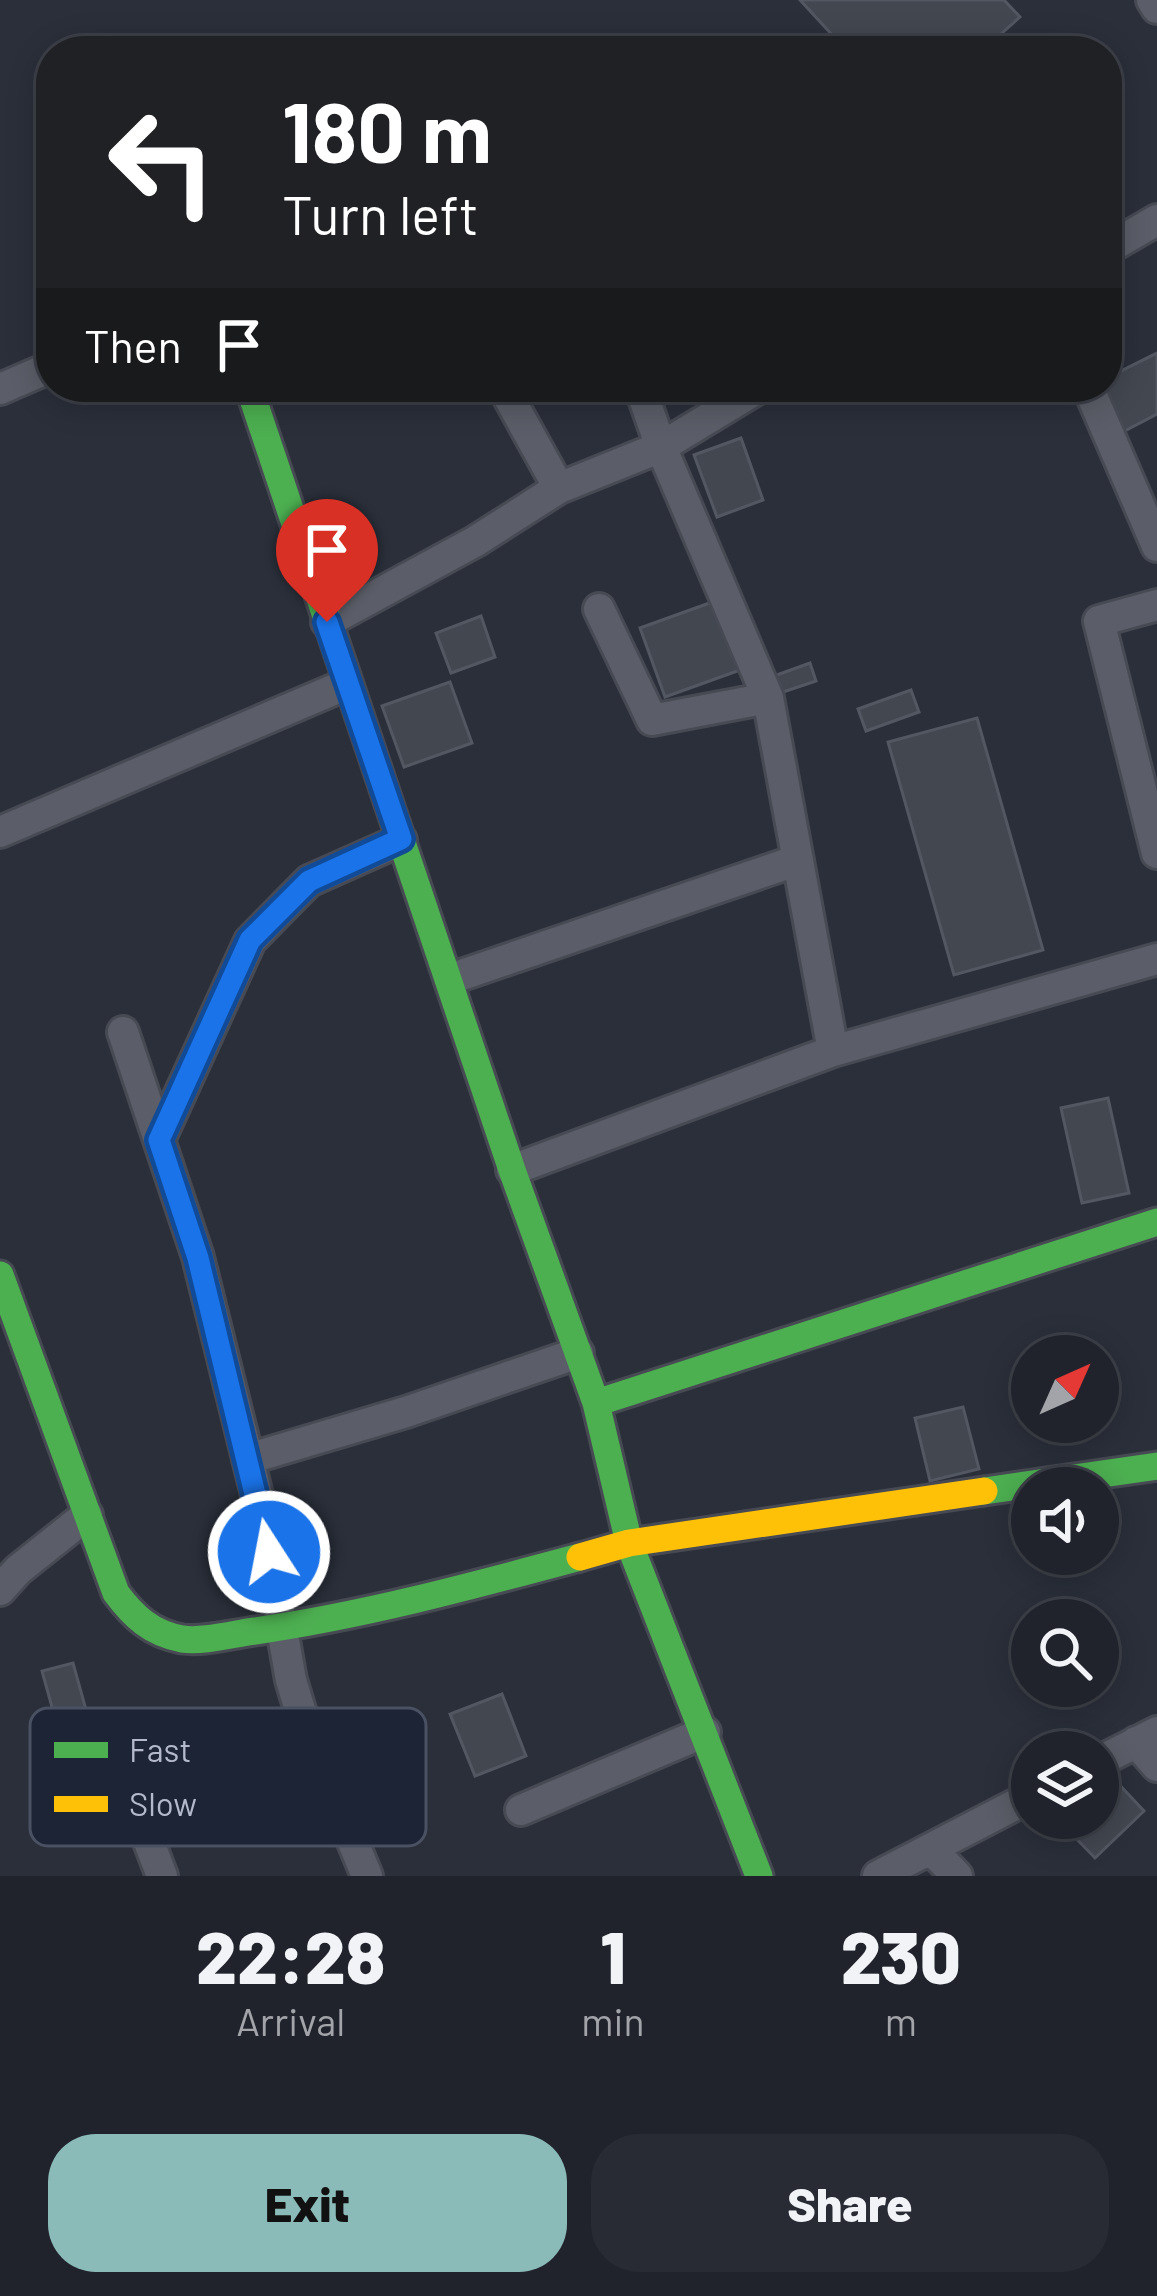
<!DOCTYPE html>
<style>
:root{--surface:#20232c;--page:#282b34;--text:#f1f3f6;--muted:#a2a4a9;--line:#3d4048;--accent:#8bbbb9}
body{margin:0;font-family:Barlow,sans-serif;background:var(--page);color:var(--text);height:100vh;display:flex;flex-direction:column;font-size:45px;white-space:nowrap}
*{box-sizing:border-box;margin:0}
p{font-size:39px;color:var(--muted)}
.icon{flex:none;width:66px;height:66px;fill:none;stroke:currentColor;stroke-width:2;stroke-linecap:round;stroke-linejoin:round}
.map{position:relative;height:1876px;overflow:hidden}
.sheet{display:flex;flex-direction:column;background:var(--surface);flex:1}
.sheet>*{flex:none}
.guide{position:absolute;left:36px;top:36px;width:1086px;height:366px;border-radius:48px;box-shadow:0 6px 30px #0003,0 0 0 3px var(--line);background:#202124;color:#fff;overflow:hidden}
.needle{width:78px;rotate:45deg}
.fabs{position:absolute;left:1011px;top:1335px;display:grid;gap:24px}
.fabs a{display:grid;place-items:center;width:108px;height:108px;border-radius:50%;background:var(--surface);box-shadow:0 6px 30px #0003,0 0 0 3px var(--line);font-size:60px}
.pin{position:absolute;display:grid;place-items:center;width:102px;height:102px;color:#fff;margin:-123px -51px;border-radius:50% 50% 50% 0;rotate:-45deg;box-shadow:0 0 12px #0007}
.pin .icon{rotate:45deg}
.me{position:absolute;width:132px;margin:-66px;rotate:349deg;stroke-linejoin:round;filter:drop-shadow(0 0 9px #0008)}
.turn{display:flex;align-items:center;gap:42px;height:252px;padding:0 48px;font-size:54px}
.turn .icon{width:156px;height:156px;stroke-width:2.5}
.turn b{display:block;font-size:84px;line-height:102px}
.then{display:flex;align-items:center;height:114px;padding:0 48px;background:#0003;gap:24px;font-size:45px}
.eta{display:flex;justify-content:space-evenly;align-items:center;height:204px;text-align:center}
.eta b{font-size:72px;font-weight:800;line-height:84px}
.cta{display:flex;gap:24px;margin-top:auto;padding:24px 48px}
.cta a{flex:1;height:138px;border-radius:48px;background:var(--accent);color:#111;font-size:48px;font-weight:800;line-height:138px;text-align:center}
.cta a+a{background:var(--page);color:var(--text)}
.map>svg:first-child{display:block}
.building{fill:#434750;stroke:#525761;stroke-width:3}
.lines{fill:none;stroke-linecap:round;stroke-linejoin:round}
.street-casing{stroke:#474a53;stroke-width:36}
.fast-casing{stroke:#474a53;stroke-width:33}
.slow-casing{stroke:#474a53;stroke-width:33}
.street{stroke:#5b5e68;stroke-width:30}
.fast{stroke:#4caf50;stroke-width:27}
.slow{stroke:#ffc107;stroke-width:27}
.route-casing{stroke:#114b97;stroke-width:30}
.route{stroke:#1a73e8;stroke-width:21}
.key{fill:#1c2436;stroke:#4a5163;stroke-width:3}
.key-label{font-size:33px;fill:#b4bacb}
</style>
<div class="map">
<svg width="1157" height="1876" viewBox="0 0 1157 1876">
<rect width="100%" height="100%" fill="#2a2f3a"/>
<path class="building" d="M800,0H1004L1020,17L982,51H847Z
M1157,353V414L1117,435L1093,387H1107V378Z
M741,438L763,500L717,517L694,455Z
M715,601L740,670L665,697L640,628Z
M481,616L495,657L451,673L436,633Z
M810,663L816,681L780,693L774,676Z
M450,682L472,743L404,767L382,706Z
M911,690L919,712L866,731L858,709Z
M977,718L1043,950L954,975L888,742Z
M1108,1098L1129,1193L1082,1203L1061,1108Z
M963,1407L979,1469L930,1481L915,1418Z
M73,1663L108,1789L77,1798L42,1671Z
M502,1694L526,1756L475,1776L450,1714Z
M1114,1779L1144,1811L1095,1858L1065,1827L1074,1818H1098V1794Z"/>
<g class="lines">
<g class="street-casing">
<path id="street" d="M1152,0L1157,8
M1107,249L1157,220
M503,387L559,488
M640,387L661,447L768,698L833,1051
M1088,387L1157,546
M0,389L51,367
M1157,605L1099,621L1157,853
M599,609L652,720L768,698
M327,622L476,541L559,488L661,447L760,387
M0,832L347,684
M450,979L798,860
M123,1032L198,1257L262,1515L291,1680L304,1723L367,1876
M159,1140L250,941L309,881L401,840
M512,1170L833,1051L1157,959
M248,1459L406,1412L578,1353
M0,1590L18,1570L87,1515
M1136,1742L1157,1766
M1098,1762L1157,1732
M126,1781L162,1876
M521,1810L705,1732
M931,1849L957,1876
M878,1876L1032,1796"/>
</g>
<g class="fast-casing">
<path id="fast" d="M249,387L512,1170L596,1403
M0,1275L116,1593C134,1617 151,1633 182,1639C204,1642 232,1634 255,1631C365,1615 472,1586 580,1557
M984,1491L1157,1466
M759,1876L629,1543L596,1403L1157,1222"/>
</g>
<g class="slow-casing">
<path id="slow" d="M580,1557L629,1543L984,1491"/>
</g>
<use href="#street" class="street"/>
<use href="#fast" class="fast"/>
<use href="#slow" class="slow"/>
</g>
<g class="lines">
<g class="route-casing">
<path id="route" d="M269,1552L198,1258L159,1140L250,940L309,881L401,839L327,622"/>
</g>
<use href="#route" class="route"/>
</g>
<rect x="30" y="1708" width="396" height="138" rx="18" class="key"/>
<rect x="54" y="1742" width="54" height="16" fill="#4caf50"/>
<rect x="54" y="1796" width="54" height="16" fill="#ffc107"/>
<g class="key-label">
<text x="129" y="1762">Fast</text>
<text x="129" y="1816">Slow</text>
</g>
</svg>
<div class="fabs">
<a><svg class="needle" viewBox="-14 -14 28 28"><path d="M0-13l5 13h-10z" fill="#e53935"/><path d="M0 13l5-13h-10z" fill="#a2a4a9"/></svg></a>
<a><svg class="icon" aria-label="sound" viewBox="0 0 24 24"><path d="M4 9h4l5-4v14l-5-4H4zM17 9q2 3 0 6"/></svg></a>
<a><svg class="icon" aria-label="search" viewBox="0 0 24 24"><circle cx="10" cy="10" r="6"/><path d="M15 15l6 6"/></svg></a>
<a><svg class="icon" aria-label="layers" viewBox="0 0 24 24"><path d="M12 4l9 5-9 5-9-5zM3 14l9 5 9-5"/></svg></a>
</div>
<div class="pin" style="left:327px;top:622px;background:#d93025"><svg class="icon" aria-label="arrive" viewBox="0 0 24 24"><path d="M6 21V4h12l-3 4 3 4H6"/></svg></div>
<svg class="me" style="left:269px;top:1552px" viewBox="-20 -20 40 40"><circle r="17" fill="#1a73e8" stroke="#fff" stroke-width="3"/><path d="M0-11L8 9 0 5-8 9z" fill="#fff"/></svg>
<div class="guide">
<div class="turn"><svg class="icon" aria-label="left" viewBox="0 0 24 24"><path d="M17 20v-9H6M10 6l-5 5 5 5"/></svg><div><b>180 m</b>Turn left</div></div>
<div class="then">Then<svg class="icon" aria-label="arrive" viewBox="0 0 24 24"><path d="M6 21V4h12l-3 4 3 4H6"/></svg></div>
</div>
</div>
<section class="sheet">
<div class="eta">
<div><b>22:28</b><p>Arrival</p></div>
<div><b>1</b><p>min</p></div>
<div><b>230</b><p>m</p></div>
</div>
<div class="cta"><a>Exit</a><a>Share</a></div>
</section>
